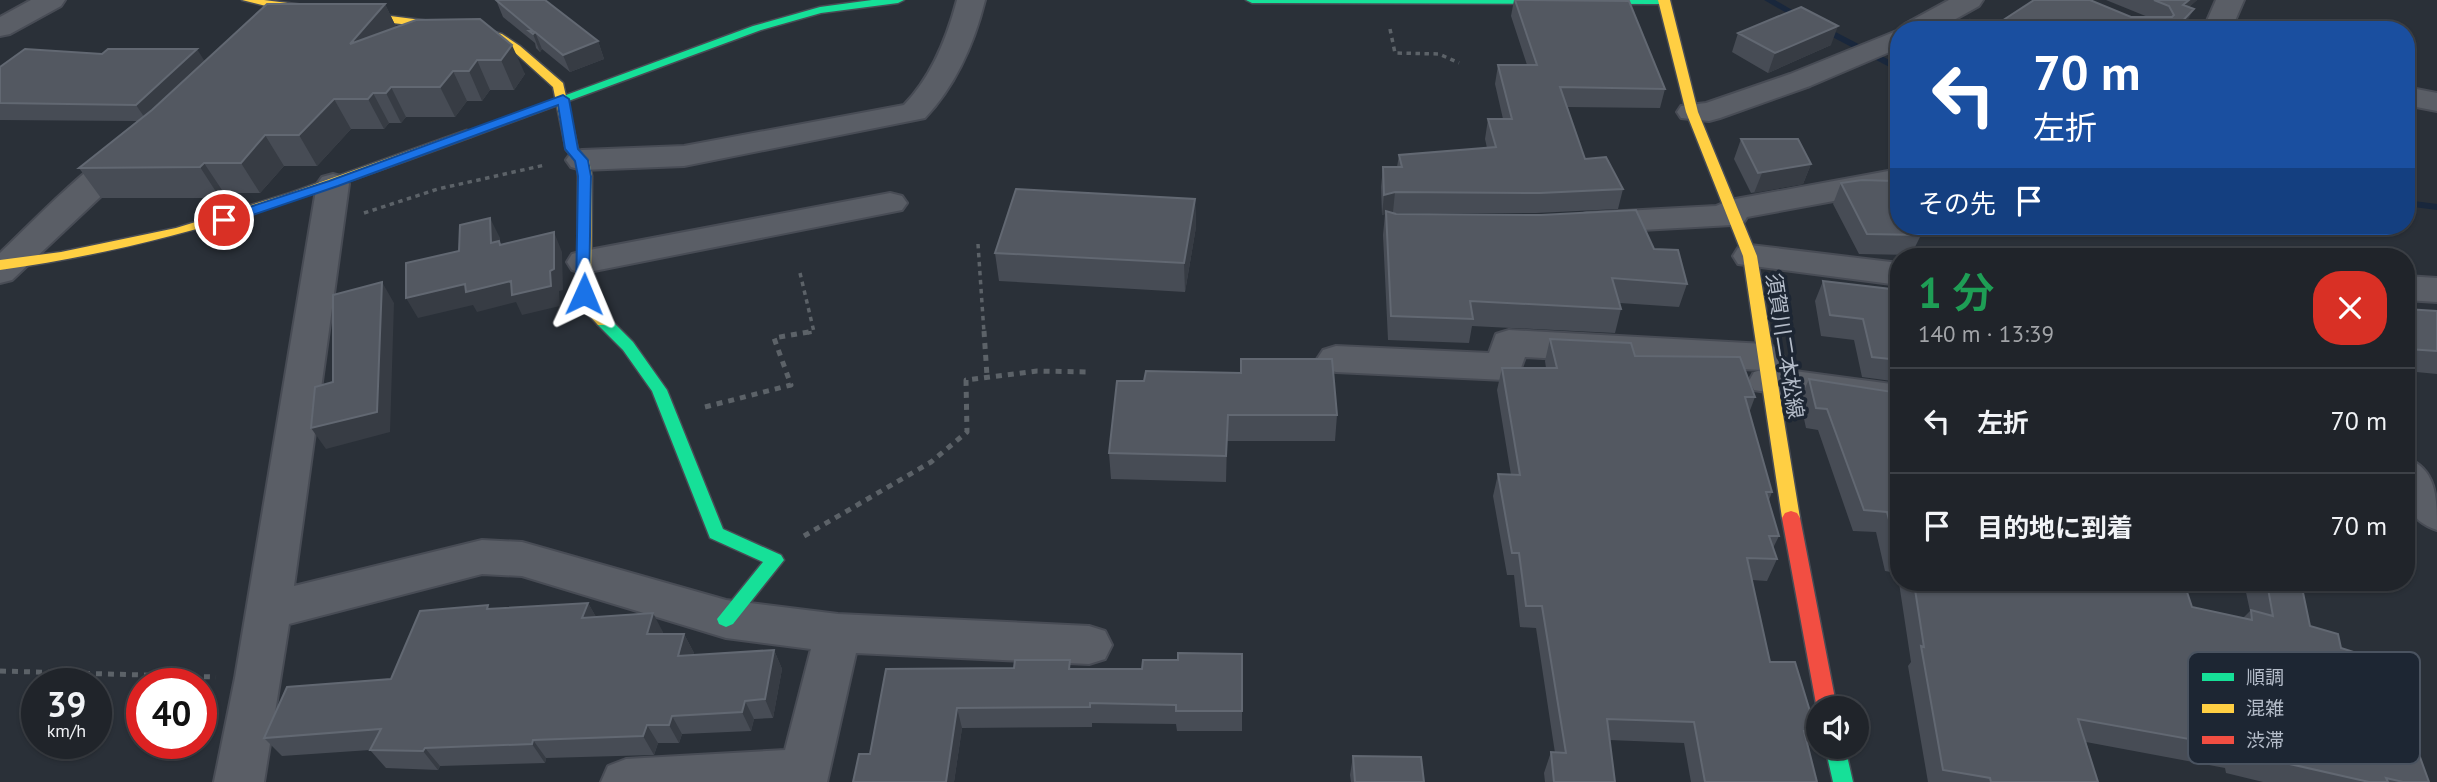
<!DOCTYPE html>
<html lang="ja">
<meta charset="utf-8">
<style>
:root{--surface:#20242a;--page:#2d3036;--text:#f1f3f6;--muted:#a2a4a8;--line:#3d4147}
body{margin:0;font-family:"PT Sans","Noto Sans JP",sans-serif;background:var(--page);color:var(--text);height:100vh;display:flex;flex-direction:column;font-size:26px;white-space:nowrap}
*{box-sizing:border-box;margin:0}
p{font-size:23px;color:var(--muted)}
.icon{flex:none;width:38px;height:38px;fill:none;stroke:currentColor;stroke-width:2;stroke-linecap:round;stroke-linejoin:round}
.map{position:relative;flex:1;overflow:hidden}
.sheet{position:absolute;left:1890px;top:248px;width:525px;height:343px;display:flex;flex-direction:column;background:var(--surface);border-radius:28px;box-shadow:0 2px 5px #0004,0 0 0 2px var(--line)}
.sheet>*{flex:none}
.hud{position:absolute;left:1890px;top:21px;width:525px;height:214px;border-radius:28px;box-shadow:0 2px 5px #0004,0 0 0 2px var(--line);background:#1a4fa0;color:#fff;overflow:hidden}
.controls{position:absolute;left:1806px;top:696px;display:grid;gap:14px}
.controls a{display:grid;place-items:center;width:63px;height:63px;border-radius:50%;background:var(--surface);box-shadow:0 2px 5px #0004,0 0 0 2px var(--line);font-size:35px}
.speed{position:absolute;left:21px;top:668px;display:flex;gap:14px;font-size:35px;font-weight:700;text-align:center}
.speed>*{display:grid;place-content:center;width:91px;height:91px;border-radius:50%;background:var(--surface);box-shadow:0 2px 5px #0004,0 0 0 2px var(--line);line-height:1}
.speed small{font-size:18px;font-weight:400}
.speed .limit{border:10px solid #d22;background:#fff;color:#111}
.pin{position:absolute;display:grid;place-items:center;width:60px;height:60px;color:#fff;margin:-30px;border:4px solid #fff;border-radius:50%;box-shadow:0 2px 7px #0007}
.me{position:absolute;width:77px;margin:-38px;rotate:1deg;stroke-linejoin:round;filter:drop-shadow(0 0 5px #0008)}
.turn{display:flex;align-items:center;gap:24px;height:147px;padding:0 28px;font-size:32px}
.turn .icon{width:91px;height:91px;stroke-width:2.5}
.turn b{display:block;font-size:49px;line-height:60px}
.then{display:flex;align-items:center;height:66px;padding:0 28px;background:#0003;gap:14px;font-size:26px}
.round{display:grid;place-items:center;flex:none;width:74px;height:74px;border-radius:28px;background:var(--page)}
.head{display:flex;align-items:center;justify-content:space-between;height:119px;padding:0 28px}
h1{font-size:42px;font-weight:600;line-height:52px;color:#1e9e55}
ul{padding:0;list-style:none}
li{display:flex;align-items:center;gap:21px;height:105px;padding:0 28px;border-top:2px solid var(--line)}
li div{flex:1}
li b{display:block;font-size:26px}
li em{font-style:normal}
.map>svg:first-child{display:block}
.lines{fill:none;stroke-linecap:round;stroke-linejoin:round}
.stream{fill:#19273c;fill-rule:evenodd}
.street-casing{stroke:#484c55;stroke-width:4}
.fast-casing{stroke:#484c55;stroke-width:3}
.slow-casing{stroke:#484c55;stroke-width:3}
.jam-casing{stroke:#484c55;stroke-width:3}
.path-far1{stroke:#5c6268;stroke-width:3.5;stroke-dasharray:4.5 4.5;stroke-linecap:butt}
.path{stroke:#5c6268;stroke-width:5;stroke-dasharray:6 6;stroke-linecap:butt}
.street{fill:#5a5e66;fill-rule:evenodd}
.fast{fill:#16e098;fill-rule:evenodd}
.slow{fill:#ffcf43;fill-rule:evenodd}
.jam{fill:#f24e42;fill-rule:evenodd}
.wall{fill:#474c55}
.shaded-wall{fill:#373c44}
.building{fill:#535861;stroke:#626872;stroke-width:2}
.route{fill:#1a73e8;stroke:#114b97;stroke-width:2}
.labels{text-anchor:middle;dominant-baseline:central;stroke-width:7;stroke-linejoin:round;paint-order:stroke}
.street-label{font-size:21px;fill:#b4bcc9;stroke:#1d2633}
.key{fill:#1d2633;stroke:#4a5360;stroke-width:2}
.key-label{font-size:19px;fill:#b4bcc9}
</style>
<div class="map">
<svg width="2437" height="782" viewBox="0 0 2437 782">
<rect width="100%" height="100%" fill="#2a3038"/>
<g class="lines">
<path class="stream" d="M1764,0H1775L1806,18L1799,20Z
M1822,25L1899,65V72L1819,30V26Z
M2406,200L2437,204V210L2406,206Z"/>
<g class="street-casing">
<path id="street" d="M31,0H65L61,6L10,34L0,36V17Z
M957,0H985C974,44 956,85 925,118L684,166L582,170L571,167L566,160L571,153L582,150L684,146L904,105C932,76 947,38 957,0Z
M1949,0H1983L1979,6L1936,30H1901L1905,24Z
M2216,0H2244L2231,30H2203Z
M1899,30V48L1810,86L1720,118L1709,121L1681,118L1677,112L1681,106L1706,103L1790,74Z
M2406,87L2437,93V111L2406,105Z
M133,142L144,144L149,151L12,280L0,283V253C28,227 101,149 133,142Z
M1899,169V189L1747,217L1744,222L1732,225L1587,233L1575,230L1570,223L1575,216L1587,213L1716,206L1730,200Z
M333,174L344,177L349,184L294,586L482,540L522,542L726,600L838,614L1089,626L1105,631L1112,645L1105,659L1089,664L856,653L827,782H601L608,766L626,759L785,750L811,649L726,638L522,576L482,574L289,624L264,782H214L235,678L317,184L322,177Z
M890,193L902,196L907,203L902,210L584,273L572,270L567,262L572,254L584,251Z
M1750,245L1899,263V285L1738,264L1733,256L1738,248Z
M2406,276L2437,278V302L2406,300Z
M1509,330L1765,344L1778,348L1784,357L1778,366L1772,368L1899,385V413L1754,390L1749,381L1754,372L1761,370L1525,357L1518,376L1505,380L1336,372L1323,368L1317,359L1323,350L1336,346L1489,353L1496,334Z
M2406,458C2437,469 2437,498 2437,530C2400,518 2406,490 2406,458Z"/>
</g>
<g class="fast-casing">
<path id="fast" d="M872,0H904L898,3L821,13L761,30L471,137L467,138L461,134L753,26L820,7Z
M1246,0H1669L1670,1L1664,4L1252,3Z
M603,316L608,317L633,342L667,390L723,529L781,555L784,560L733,624L726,627L719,624L717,619L763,562L710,538L652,391L623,350L598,325L596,321Z
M1825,747H1845L1853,782H1833Z"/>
</g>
<g class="slow-casing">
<path id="slow" d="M242,0H264L477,27L502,34L520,46L563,83L578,149L589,160L592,176L591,294L594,303L610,321L608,325H598L582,308L577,294L578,176L576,161L566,150L553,87L512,50L494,38L472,32L286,11Z
M1658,0H1670L1698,112L1757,256L1800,518L1797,523H1785L1782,518L1743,256L1686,112Z
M467,130L473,134L471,137C315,195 167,247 0,270V260L61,252L176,228L290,193Z"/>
</g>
<g class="jam-casing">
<path id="jam" d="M1791,511L1797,513L1800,518L1837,709H1818V711L1817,709L1782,518L1785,513Z"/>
</g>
<path class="path-far1" d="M1390,29L1395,53L1439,54L1459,63
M364,213L438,189L545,165
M978,244L984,333
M800,273L814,332L808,333"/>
<path class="path" d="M984,331L987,376
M705,407L791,385L774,338L814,331
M804,536L931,462L967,432L966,380L1037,371L1089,372
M0,671L216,677"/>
<use href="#street" class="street"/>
<use href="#fast" class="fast"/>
<use href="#slow" class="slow"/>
<use href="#jam" class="jam"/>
</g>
<path class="wall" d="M496,0L598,41L604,59L570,72L542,49L540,52L536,48L535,43L503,17Z
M1514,0H1599L1665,89L1660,108L1567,107L1585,159L1623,189L1618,209L1536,213H1391L1654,249L1687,284L1679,307L1620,303L1621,309L1615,333L1472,326L1469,343L1388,340L1383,235L1385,214L1382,215L1381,187L1383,167H1397L1399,155L1487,148L1485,139L1488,119H1503L1495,84L1498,65H1527L1511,16Z
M2106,0H2197L2189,7L2185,25L2180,30H1958L2131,17H2148Z
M385,4L396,27L480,19L525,74L514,90H490L482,101H467L455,117H406L401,123H389L384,129H351L317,166H284L260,193H224L220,198H101L79,168L137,121L0,120V67L204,61Z
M1738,33L1831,45L1768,73L1732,52Z
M1741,139L1811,164L1803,184L1751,193L1734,159Z
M1841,183L1921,235L1911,255L1859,254L1833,204Z
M1195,199L1196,227L1185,292L999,281L995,253Z
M1823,281L1899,290V382L1862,377L1854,340L1821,336L1815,301Z
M2406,309L2437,311V374L2406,371Z
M1550,339L1635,356L1755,397L1749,413L1772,492L1769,500L1779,536L1773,548L1777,559L1767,581L1752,580L1770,662L1816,731L1808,745L1817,782H1691L1684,743L1609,740L1615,782H1545L1544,773L1551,752L1555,753L1536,628L1520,627L1514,575H1507L1493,496L1498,474L1511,475L1497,390L1502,368H1546L1545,361Z
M1809,379L1899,393V582L1897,573L1885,571L1876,532L1853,531L1818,430L1806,428L1800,400Z
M1144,381L1337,415L1335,441H1227L1226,482L1111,479L1109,453Z
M2406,413L2414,423L2406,432Z
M1899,583H2184L2192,607L2243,618L2250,611L2244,583H2301L2310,626L2341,648L2378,727L2429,782H2263L2226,773L2225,768L2086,742L2098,782H1928L1908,666L1911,662Z
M588,603L596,617L663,632L662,634H684L694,653L693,655L774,650L782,669L773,718L754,719L751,731L682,734L679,743H658L654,755L546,758L545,763L440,766L438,770L386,768L370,750L282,756L264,738L391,679L491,609Z
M886,669H1071L1242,711V731H1177L1176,724L1092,723V727L962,728L954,782H853L870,754Z
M1353,756L1424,782H1351L1350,775Z"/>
<path class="shaded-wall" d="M2189,0H2197L2174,21L2183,5Z
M385,4L399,33L350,44Z
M2194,9L2185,25L2180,30H2173Z
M1838,26L1831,45L1768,73L1775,53Z
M535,32L542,49L540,52L533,34Z
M598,41L604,59L570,72L563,55Z
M512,45L525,74L514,90L501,60Z
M197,49L207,65L147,121L136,105Z
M477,60L490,90L482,101L469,71Z
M453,71L467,101L455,117L440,87Z
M391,87L406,117L401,123L386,93Z
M373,93L389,123L384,129L368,99Z
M334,99L351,129L317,166L299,135Z
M265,135L284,166L260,193L241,163Z
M204,163L224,193L220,198L200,167Z
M1811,164L1803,184L1754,193L1762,173Z
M1395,192L1393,212L1382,215L1384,195Z
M1195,199L1196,227L1185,292L1184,263Z
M490,218L500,238V243L509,261L491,243Z
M554,232L562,252L563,290L559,291L560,306L522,315L516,302L477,312L473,305L418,318L406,298L465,284L550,271Z
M382,282L394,303L390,432L326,449L311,428Z
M588,603L599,622L582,618Z
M653,613L663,632L657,653L647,634Z
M684,634L694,653L687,675L678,656Z
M774,650L782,669L773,718L765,699Z
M745,701L754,719L751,731L742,712Z
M957,708L962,728L954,782H946Z
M672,716L682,734L679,743L669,725Z
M647,725L658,743L654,755L643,736Z
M533,740L546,758L545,763L532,744Z
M425,748L440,766L438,770L423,751Z"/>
<path class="building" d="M496,0H545L598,41L563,55L535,32L533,34L529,31H533Z
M1515,0L1629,1L1665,89L1560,87L1585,159L1606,157L1623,189L1540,193L1395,192L1384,195L1383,167H1402L1399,155L1496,147L1488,119H1512L1498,65H1537Z
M2034,0H2090L2131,17H2172L2174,15L2169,6L2154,0H2189L2183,5L2194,9L2174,30H1958L1970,20L1991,28Z
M267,4H385L350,44L416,20L480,19L512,45L501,60H477L469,71H453L440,87H391L386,93H373L368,99H334L299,135H265L241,163H204L200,167L79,168L152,110Z
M1801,7L1838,26L1775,53L1738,33Z
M25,49L102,54L108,49H197L136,105L0,103V67Z
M1741,139H1798L1811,164L1758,173Z
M1862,180L1894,181L1899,191V226H1916L1921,235L1867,234L1841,183Z
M1016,189L1195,199L1184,263L995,253Z
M1636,210L1654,249L1678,250L1687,284L1612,278L1621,309L1470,301L1473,319L1391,316L1386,211L1396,214L1541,215Z
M490,218L491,243L499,241L500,245L554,232V269L550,271L551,286L512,295L511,281L466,292L465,284L406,298V263L459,251L460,225Z
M1823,281L1899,290V360L1872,357L1863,319L1830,315Z
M382,282L377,412L311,428L315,387L333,382V295Z
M2406,309L2437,311V351L2408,349L2406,347Z
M1550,339L1631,343L1635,356L1740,357L1755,397H1745L1772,492H1766L1779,536H1769L1777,559L1747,558L1770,662H1795L1816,731H1804L1817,782H1705L1694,722L1607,719L1615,782H1554L1551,752L1566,753L1542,606H1526L1519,553H1512L1498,474L1520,475L1502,368H1557Z
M1241,359H1332L1337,415H1228L1226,456L1109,453L1117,381H1144L1146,371L1241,373Z
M1809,379L1899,393V551H1897L1887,512L1864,510L1827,409L1816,408Z
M2406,413L2414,423H2406Z
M1914,583H2184L2192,607L2252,620L2251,610L2273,616L2267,583H2301L2310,626L2338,634L2341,648L2360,654L2378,727L2412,735L2429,782H2403L2386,778L2388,782H2369L2246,754L2245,749L2078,719L2098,782H1991L1990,778L1943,770L1921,646L1924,647Z
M588,603L582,618L653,613L647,634H684L678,656L774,650L765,699L745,701L742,712L672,716L669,725H647L643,736L533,740L532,744L425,748L423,751L370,750L381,729L264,738L287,687L391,679L420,611L488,605L487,609Z
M1178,653L1242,654V711H1176V705L1090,703V707L957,708L946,782H853L859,754H870L886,669L1014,668L1015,660H1070L1069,669H1142L1143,660H1178Z
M1353,756L1421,757L1424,782H1355Z"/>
<path class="route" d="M563,95L569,99L578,149L588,160L591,176L589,297L584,299L576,294L578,176L575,161L565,149L558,105L338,186L229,223H219L217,220L219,217L329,181Z"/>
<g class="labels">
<g class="street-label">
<text transform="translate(1785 346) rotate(81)">須賀川二本松線</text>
</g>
</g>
<rect x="2188" y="652" width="232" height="112" rx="10" class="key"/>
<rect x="2202" y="673" width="32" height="8" fill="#16e098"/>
<rect x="2202" y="704" width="32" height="9" fill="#ffcf43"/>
<rect x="2202" y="736" width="32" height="8" fill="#f24e42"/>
<g class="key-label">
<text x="2246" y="684">順調</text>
<text x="2246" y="715">混雑</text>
<text x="2246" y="747">渋滞</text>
</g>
</svg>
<div class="controls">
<a><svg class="icon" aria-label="sound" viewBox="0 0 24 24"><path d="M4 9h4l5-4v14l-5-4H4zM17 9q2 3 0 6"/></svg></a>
</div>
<div class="speed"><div>39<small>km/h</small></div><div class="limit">40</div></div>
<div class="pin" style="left:224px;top:220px;background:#d93025"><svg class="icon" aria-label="arrive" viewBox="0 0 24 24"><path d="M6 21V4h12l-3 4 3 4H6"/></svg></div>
<svg class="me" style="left:584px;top:294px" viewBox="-20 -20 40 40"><path d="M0-17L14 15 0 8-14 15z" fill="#1a73e8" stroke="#fff" stroke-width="4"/></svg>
<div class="hud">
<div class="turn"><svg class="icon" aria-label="left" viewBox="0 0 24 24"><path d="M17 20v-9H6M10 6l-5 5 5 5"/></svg><div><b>70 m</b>左折</div></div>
<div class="then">その先<svg class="icon" aria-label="arrive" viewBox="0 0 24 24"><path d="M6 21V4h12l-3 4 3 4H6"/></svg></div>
</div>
<section class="sheet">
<div class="head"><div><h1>1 分</h1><p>140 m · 13:39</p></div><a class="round" style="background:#d93025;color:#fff"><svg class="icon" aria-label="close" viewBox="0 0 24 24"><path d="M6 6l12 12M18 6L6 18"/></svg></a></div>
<ul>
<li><svg class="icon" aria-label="left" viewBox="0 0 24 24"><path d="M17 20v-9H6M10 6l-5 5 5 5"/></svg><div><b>左折</b></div><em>70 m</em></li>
<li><svg class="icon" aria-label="arrive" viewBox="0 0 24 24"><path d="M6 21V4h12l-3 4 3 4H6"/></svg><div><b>目的地に到着</b></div><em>70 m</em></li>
</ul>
</section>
</div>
